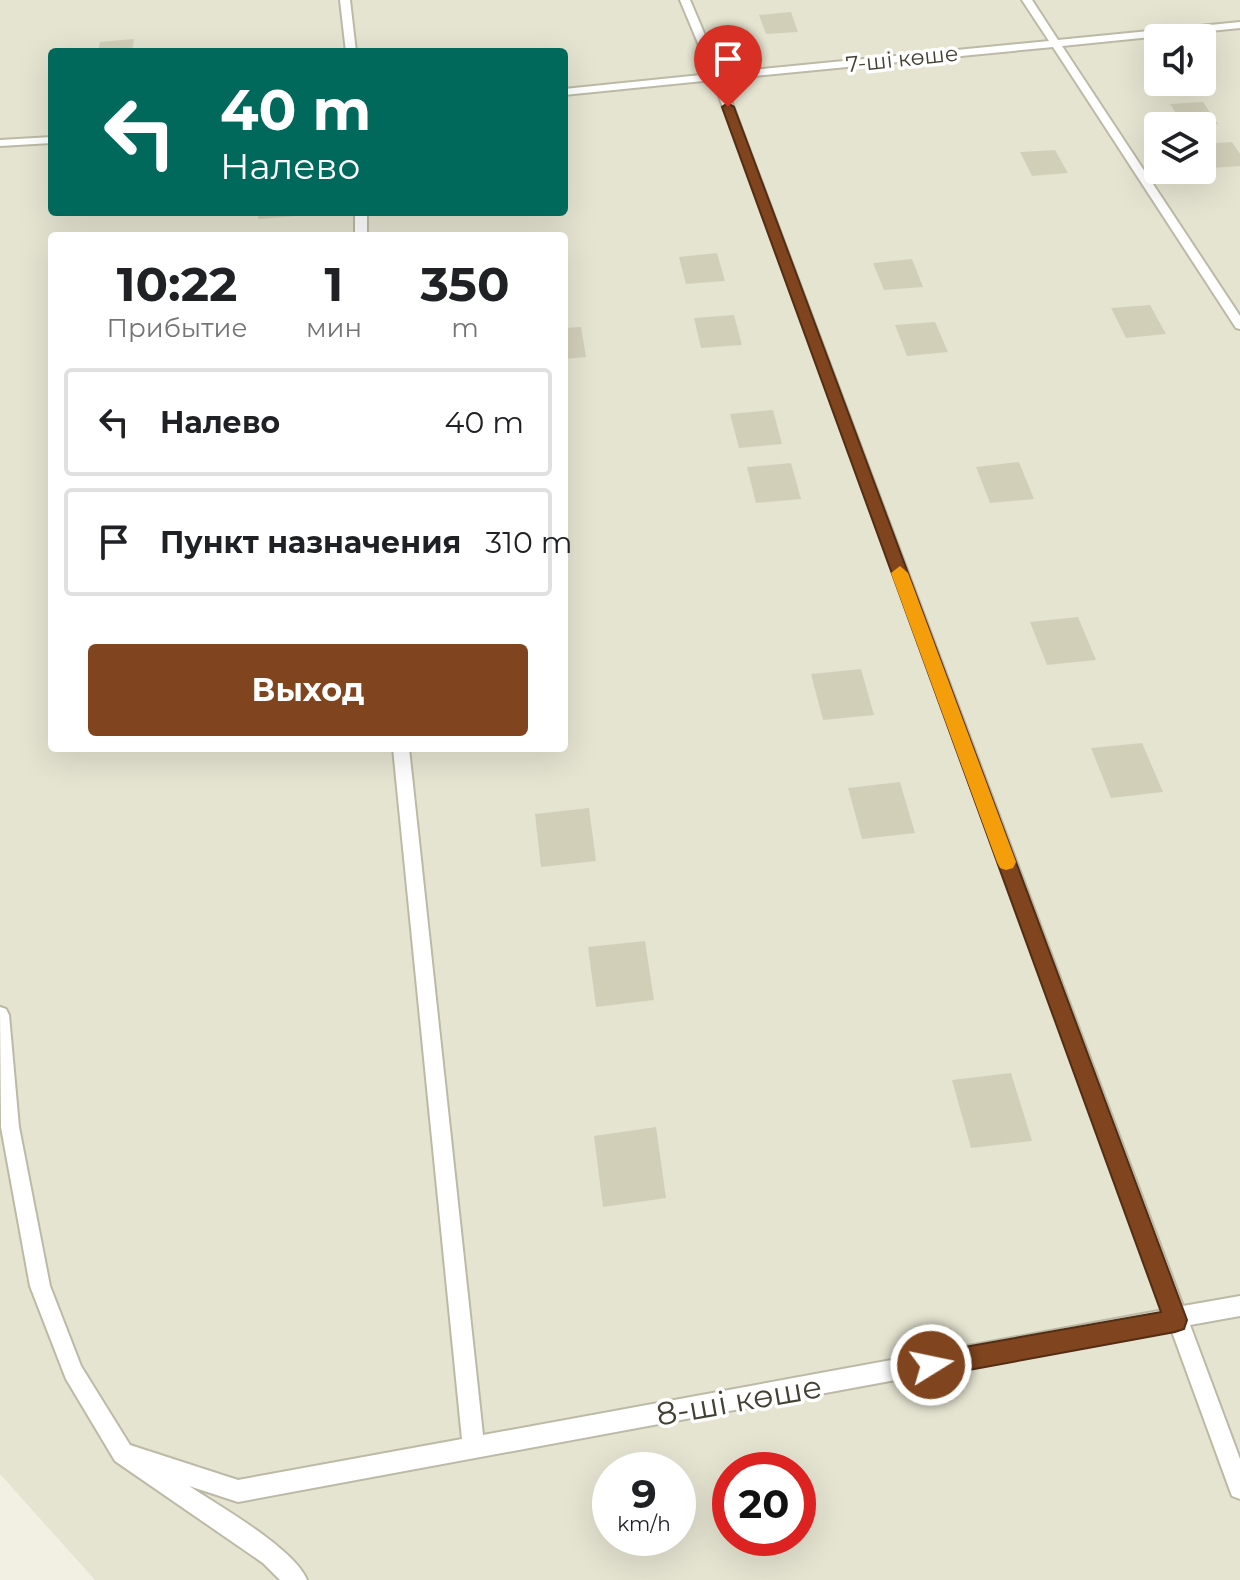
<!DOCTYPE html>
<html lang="ru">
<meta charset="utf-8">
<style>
:root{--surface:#fff;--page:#f2f2f2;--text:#202124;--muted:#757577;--line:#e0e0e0;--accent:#80451e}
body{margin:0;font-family:Montserrat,sans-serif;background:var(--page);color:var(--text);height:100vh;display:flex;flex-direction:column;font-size:30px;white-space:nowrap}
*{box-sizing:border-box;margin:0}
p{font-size:26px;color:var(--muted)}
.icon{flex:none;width:44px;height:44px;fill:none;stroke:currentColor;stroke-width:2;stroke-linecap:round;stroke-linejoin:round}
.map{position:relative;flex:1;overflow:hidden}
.details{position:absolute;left:48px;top:232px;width:520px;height:520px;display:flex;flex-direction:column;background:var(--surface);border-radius:8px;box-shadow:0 8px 32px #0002}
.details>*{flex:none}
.hud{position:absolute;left:48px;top:48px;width:520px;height:168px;border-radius:8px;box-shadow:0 8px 32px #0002;background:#00695c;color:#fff;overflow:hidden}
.buttons{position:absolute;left:1144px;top:24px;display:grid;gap:16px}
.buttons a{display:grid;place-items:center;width:72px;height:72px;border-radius:8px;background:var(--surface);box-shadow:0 8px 32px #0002;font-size:40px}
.speed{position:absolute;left:592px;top:1452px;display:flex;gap:16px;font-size:40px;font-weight:700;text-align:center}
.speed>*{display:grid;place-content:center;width:104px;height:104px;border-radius:50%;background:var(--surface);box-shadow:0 8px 32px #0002;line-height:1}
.speed small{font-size:20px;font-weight:400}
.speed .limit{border:12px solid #d22;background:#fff;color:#111}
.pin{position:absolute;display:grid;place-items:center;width:68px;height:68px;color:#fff;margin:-82px -34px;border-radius:50% 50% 50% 0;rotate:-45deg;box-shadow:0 0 8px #0007}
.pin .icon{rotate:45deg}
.me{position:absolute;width:88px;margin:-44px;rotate:80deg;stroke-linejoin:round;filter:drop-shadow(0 0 6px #0008)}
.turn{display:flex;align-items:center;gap:28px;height:168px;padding:0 40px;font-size:36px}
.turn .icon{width:104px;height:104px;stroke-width:2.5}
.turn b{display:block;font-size:56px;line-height:68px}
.eta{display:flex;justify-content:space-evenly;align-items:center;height:136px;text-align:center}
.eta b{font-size:48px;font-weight:700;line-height:56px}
.cta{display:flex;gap:16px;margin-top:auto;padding:16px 40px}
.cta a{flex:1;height:92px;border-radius:8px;background:var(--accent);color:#fff;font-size:32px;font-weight:700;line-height:92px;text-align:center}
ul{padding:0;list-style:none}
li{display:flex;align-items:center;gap:24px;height:108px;margin:0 16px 12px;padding:0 24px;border:4px solid var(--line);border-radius:8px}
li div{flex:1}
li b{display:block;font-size:30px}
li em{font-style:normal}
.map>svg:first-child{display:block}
.residential{fill:#e5e4d1;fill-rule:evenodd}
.building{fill:#d2cfb9}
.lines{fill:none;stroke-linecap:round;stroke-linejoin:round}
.service-casing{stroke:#bcbaa6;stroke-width:4}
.service{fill:#fff;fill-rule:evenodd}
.route{fill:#80451e;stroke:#532d14;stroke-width:2}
.slow{fill:#f59e0b}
.labels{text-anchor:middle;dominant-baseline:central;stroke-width:7;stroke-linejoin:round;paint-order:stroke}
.far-street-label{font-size:22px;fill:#434134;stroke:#fff}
.near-street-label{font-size:32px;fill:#434134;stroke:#fff}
</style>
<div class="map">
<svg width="1240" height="1580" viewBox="0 0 1240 1580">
<rect width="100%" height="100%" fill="#f1f0e3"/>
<path class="residential" d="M0,0H1240V1580H95L0,1474ZM1158,38H1202V82H1158ZM52,52H564V212H52ZM1158,126H1202V170H1158ZM52,236H564V748H52ZM610,1470H678V1538H610ZM730,1470H798V1538H730Z"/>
<path class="building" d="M791,12L798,32L766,34L759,15Z
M134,39L132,52H98L100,42Z
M1203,102L1218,124L1184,126L1170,104Z
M1232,142L1240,154V166L1212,168L1202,152V144Z
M1055,150L1068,173L1032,176L1020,152Z
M258,212H296V216L258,219Z
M717,253L725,281L686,284L679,257Z
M912,259L923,287L884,290L873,263Z
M1150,305L1166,334L1126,338L1111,308Z
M734,315L742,345L701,348L694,318Z
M935,322L948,352L907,356L895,325Z
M581,327L586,357L564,359V328Z
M773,410L782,444L739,448L730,414Z
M1019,462L1034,499L990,503L976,467Z
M791,463L801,499L756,503L747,467Z
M1078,617L1096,660L1047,665L1030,622Z
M861,669L874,715L823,720L811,674Z
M1142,743L1163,792L1111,798L1091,748Z
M900,782L915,833L862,839L848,788Z
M589,808L596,861L541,867L535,814Z
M645,941L654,1000L596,1007L588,947Z
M1011,1073L1032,1141L971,1148L952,1080Z
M656,1127L666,1198L603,1207L594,1136Z"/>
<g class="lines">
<g class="service-casing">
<path id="service" d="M340,0H350L356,52H346Z
M680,0H690L721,73L1049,41L1022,0H1032L1058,40L1240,22V28L1062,46L1240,316V329L1236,328L1053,47L723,79L1183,1306L1240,1296V1316L1190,1325L1240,1459V1499L1232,1496L1229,1488L1171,1329L238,1502L189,1486C219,1506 294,1548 307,1580H280L263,1563L115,1461L66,1379L30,1286L1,1127L0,1007L6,1009L9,1015L19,1127L50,1286L81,1366L130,1445L238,1480L462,1439L393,748H409L483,1435L1164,1310L713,80L564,95V89L711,74Z
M52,137V143L0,146V140Z
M355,212H367V236H355Z"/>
</g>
<use href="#service" class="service"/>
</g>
<path class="route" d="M728,103L734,107L1187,1320L1184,1329L1175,1332L931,1377L923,1373L919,1365L923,1357L931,1353L1161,1312L722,107Z"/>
<path class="slow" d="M900,566L908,573L1016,862L1013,868L1006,870L1000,868L997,862L891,573Z"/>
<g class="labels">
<g class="far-street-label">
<text transform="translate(902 59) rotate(-6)">7-ші көше</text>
</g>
<g class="near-street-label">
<text transform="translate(739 1400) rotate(-10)">8-ші көше</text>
</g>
</g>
</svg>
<div class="buttons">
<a><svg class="icon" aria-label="sound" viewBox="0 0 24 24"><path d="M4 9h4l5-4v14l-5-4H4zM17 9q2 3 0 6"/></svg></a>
<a><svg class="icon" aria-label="layers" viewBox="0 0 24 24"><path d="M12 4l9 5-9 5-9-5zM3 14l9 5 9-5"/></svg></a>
</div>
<div class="speed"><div>9<small>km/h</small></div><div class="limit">20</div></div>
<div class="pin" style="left:728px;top:107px;background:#d93025"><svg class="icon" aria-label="arrive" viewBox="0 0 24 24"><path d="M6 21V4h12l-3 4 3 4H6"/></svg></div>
<svg class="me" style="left:931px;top:1365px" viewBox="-20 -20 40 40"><circle r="17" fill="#80451e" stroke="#fff" stroke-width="3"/><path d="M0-11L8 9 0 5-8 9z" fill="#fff"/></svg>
<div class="hud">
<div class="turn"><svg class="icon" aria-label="left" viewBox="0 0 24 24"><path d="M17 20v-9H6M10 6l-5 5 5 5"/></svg><div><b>40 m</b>Налево</div></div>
</div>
<section class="details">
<div class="eta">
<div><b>10:22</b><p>Прибытие</p></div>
<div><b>1</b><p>мин</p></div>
<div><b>350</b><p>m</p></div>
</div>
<ul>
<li><svg class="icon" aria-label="left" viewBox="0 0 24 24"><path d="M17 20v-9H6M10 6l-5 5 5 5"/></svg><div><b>Налево</b></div><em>40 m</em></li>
<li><svg class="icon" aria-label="arrive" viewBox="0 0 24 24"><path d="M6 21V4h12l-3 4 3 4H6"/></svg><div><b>Пункт назначения</b></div><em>310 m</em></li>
</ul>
<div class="cta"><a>Выход</a></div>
</section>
</div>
